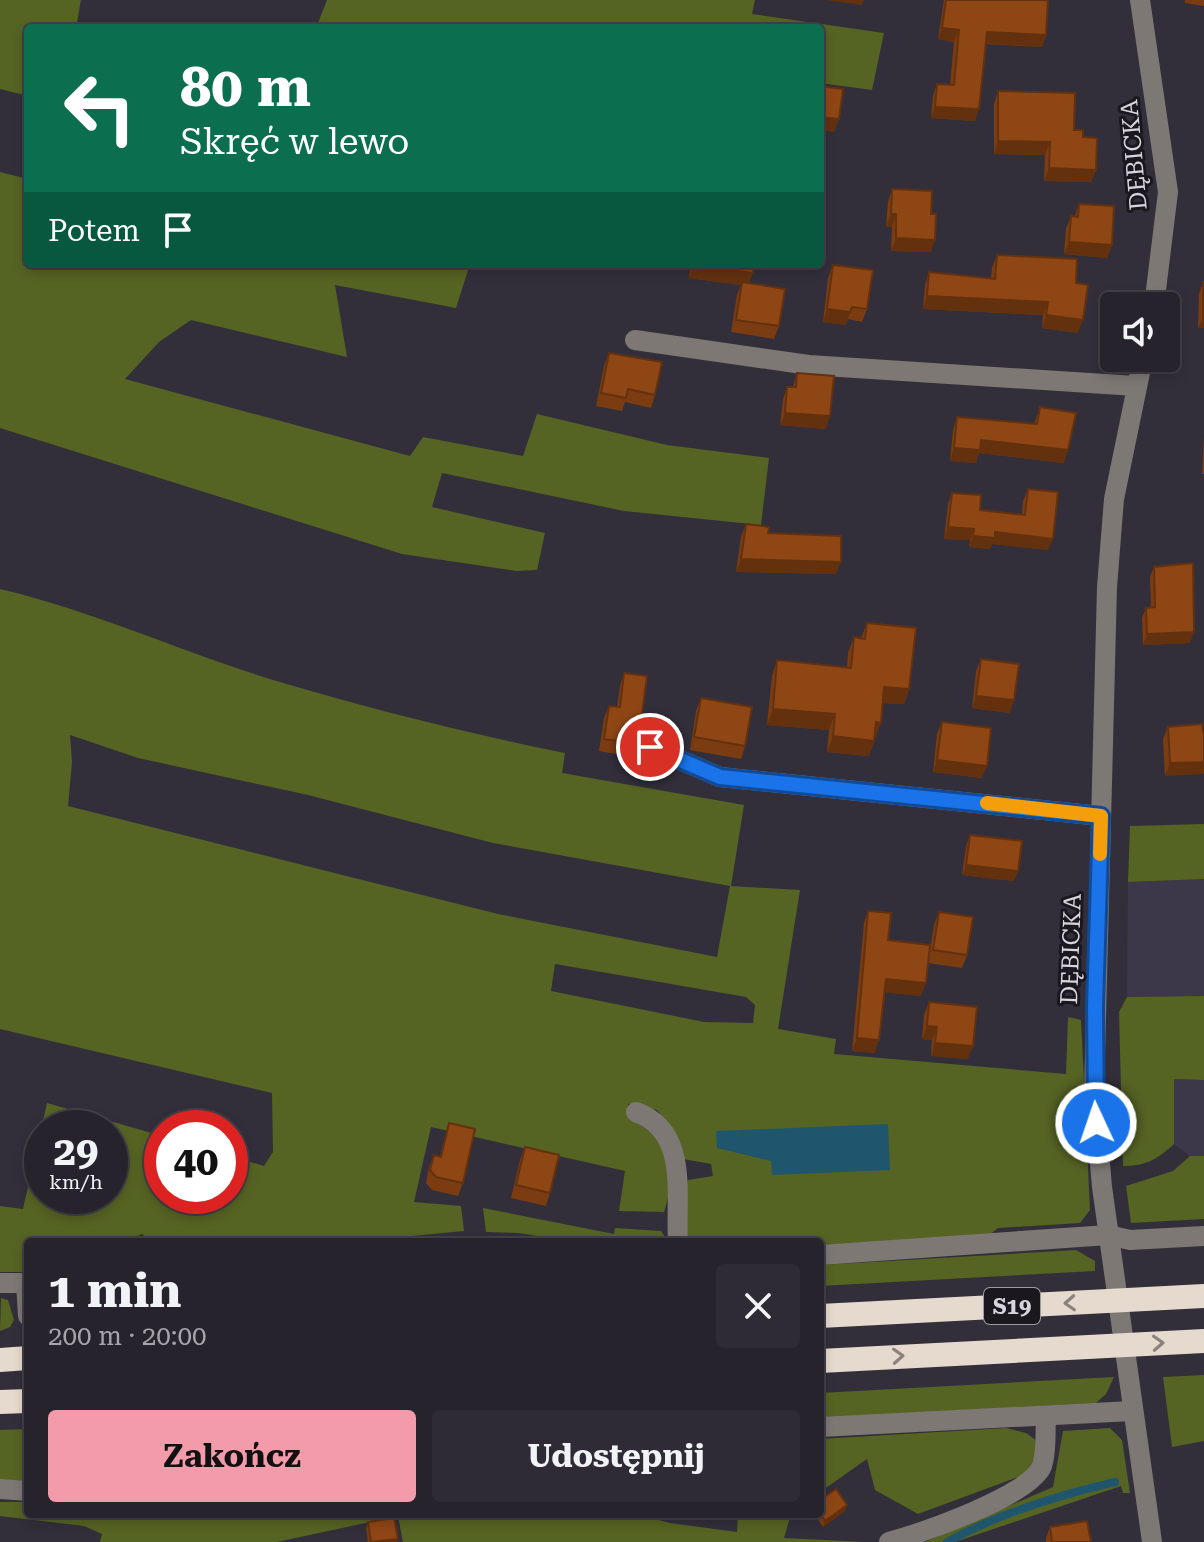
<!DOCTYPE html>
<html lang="pl">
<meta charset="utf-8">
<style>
:root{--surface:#26232c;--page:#2e2b34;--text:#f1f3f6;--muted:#a4a4a9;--line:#424048;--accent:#f39aab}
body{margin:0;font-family:"Roboto Serif",serif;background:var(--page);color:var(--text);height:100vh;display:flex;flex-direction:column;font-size:30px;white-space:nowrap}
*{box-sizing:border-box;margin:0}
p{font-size:26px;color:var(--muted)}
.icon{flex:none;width:44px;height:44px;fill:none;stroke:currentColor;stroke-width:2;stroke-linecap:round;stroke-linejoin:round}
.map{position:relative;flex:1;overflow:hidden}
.panel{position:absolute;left:24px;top:1238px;width:800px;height:280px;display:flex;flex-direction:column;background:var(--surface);border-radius:8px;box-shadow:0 4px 12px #0003,0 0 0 2px var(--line)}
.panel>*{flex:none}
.guide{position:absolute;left:24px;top:24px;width:800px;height:244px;border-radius:8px;box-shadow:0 4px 12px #0003,0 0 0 2px var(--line);background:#0b6e4f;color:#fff;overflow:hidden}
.buttons{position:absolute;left:1100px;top:292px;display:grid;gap:16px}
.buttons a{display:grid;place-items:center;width:80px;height:80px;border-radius:8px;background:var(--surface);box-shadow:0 4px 12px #0003,0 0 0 2px var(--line);font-size:40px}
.speed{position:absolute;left:24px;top:1110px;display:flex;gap:16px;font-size:40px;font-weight:700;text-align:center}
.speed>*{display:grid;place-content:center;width:104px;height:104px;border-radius:50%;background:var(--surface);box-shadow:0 4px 12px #0003,0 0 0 2px var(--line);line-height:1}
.speed small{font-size:20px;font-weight:400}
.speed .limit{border:12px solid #d22;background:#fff;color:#111}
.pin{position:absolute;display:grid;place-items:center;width:68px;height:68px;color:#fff;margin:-34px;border:4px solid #fff;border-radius:50%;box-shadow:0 2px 8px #0007}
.me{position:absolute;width:88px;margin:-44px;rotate:357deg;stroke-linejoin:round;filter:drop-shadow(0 0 6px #0008)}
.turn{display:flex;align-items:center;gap:28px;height:168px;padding:0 24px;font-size:36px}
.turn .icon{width:104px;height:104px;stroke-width:2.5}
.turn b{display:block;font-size:56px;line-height:68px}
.then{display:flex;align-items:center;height:76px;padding:0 24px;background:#0003;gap:16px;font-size:30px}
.round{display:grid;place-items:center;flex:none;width:84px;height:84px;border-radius:8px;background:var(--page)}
.overview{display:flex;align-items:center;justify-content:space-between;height:136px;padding:0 24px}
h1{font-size:48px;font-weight:700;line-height:60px}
.button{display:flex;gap:16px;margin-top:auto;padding:16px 24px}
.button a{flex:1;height:92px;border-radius:8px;background:var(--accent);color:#111;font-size:32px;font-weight:700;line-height:92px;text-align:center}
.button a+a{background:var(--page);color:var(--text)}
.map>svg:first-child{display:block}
.built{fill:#3c384a}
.green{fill:#556323;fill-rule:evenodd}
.water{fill:#1f566e}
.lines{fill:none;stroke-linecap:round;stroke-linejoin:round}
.stream{stroke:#1f566e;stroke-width:8}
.minor{stroke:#7d7873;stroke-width:20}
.highway{stroke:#e6d9cd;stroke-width:24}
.wall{fill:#7b3c12}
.shaded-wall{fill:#64310f}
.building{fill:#8f4615;stroke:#64310f;stroke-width:2}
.oneway{stroke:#8a827e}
.route-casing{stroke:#114b97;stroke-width:20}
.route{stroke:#1a73e8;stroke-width:14}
.slow{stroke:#f59e0b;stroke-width:14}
.labels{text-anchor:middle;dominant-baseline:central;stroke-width:6;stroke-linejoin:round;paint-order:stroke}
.shield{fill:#1a181e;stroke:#9e9ca3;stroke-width:2}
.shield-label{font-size:22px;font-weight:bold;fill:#d6d4dc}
.street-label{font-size:24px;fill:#d6d4dc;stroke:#1a181e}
</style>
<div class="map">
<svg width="1204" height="1542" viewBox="0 0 1204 1542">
<rect width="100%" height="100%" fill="#322f3b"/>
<path class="built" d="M1204,879V996L1127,997L1128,882Z
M1174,1079L1204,1080V1156H1190L1174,1144Z"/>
<path class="green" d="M0,0H81L76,28H28V96L0,89Z
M327,0H755L752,14L884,33L872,90L820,83V28H316Z
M0,172L28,179V264H470L456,308L335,285L347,357L191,320L159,342L125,379L410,456L423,437L523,456L537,414L667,445L769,458L761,525L624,511L442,473L432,507L545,533L537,570L516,571L402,554L0,428Z
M0,589C93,611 180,651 270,679C367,708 466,733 565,753L562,773L744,805L731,886L800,890L778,1029L836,1039L834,1054L1066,1074L1068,1017L1081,1020L1090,1210L1080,1223L998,1228L988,1236L820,1245V1242H686V1186L688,1180L713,1176L711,1164L683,1159L672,1129L657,1110L628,1104L633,1121C670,1138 677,1175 664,1212L619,1211L625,1171L431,1127L414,1202L461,1206L464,1231L350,1242H145L143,1234L116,1242H28V1272H0V1206L23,1209L47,1103L162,1136V1196H230V1156L264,1166L273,1152L272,1093L0,1029ZM70,735L138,758L308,795L493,843L730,886L717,957L498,914L68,806L72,762ZM555,964L746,997L755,1005L753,1023L704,1022L551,991ZM42,1128H110V1196H42Z
M1204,824V879L1128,882L1130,826Z
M1204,996V1080L1174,1079V1144C1158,1159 1146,1166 1123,1166L1119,1012L1127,997Z
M1190,1156H1204V1219L1131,1223L1126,1186L1173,1171Z
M483,1208L614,1234L615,1228L661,1231L667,1240L575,1242L519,1233L486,1232Z
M1076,1250L1095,1261V1271L820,1286V1265Z
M1,1298L8,1300L14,1320L10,1327L0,1331Z
M1204,1375V1441L1172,1447L1163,1377Z
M1114,1377L1106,1394L1096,1403L820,1418V1393Z
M1006,1428L1026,1433L1037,1441L1039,1457L1029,1473L918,1514L875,1490L867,1459L820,1492V1439Z
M1110,1428L1122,1440L1130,1493H1123L1121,1486L955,1542H925L1053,1487L1063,1431Z
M28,1429V1481L0,1480V1430Z
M0,1502H28V1514H369L430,1518L479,1514H636L670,1523L737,1532L738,1514H791L784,1538L864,1542H403L398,1516L277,1542H100L102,1534L84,1526L0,1516Z"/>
<path class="water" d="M888,1124L890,1170L772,1175L771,1161L717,1148L716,1131Z"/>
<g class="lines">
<path class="stream" d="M947,1542C998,1514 1059,1495 1115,1482"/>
<path class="minor" d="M1140,0L1168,192L1154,306
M635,340L809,365L1136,386
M1143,358L1114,499L1107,587L1094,1095L1102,1187L1152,1542
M650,747L720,777L1101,816
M636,1112C690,1132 675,1195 678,1242
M820,1255L1108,1235L1130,1240L1204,1236
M0,1283H28
M26,1283L28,1316
M820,1427L1132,1411
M0,1489L28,1491
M889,1542C921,1533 1030,1496 1042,1466C1047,1451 1045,1432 1046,1416"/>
<path class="highway" d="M820,1316L1204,1296
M0,1360L28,1358
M820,1361L1204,1341
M0,1402L28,1401"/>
</g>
<path class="wall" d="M944,0H1048L1046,35L1042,47L985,44L975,121L931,118L933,96L937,84L950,85L954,42L938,39Z
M1185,0H1204V6L1185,3Z
M998,91L1074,130L1083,137L1096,170L1091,182L1044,181L1045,155L994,154V104Z
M892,189L931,214V252L891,251L892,227H886L888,202Z
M1079,204L1112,245L1107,258L1064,254L1066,229L1071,216H1075Z
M997,255L1076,283L1078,333L1042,328L1043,315L923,309L925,285L929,272L991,278L992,268Z
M691,264H754L749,283L779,326L774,339L731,332L737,295L741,285L689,278Z
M833,265L867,309L862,322L848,319L846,325L823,322L828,278Z
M1203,282L1204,328H1198L1199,294Z
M609,353L655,395L651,408L625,402L622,411L596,406L604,366Z
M797,373L826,429L780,425L783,400L787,387H793Z
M1040,407L1064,463L979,453L976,463L950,461L953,430L957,417L1034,424Z
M1204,437V474H1202Z
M1028,489L1048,550L993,544L990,549L969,547L970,540L944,539L948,504L952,493L980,510L1022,514L1023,501Z
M746,524L836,574L736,572L741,537Z
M1154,567L1190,643L1143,645L1142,618L1146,608L1151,607L1150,577Z
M867,623L909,689L904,704L882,703L875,739L869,756L827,752L829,730L767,725L772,676L777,660L847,667L848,653L854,637L861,638Z
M981,659L1010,713L972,708L976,671Z
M624,673L638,744L633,757L599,751L604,718L609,706L617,707L620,686Z
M701,698L745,746L741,759L690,750L696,711Z
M942,722L982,778L933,772L937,734Z
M1168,727L1203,732L1165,776L1163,739Z
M970,835L1018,871L1014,881L962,875L966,846Z
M868,911L888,940L921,996L885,992L875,1053L852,1051L864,923Z
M939,912L967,955L962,968L928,963L934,925Z
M929,1002L968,1059L931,1056L932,1040L922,1039L924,1015Z
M449,1123L463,1183L458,1196L432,1190L426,1183L429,1167L434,1155L440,1156Z
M525,1147L550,1193L546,1206L511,1198L520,1160Z
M845,1511L823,1527L814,1514H820Z
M368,1522L397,1542H368L366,1528Z
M1050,1527L1091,1542H1046V1538Z"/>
<path class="shaded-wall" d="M825,0H864L862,5Z
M942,28L959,30L954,42L938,39Z
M987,32L1046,35L1042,47L982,43Z
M935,107L979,109L975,121L931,118Z
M820,117L839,119L834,132L820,130Z
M998,141L1050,142L1045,155L994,154Z
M1049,168L1096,170L1091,182L1044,181Z
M891,214H896L892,227H886Z
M896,238L935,240L931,252L891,251Z
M1069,242L1112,245L1107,258L1064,254Z
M694,265L753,273L748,286L689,278Z
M927,296L1048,302L1043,315L923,309Z
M827,309L850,312L846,325L823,322Z
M1046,315L1083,320L1078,333L1042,328Z
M1203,317H1204V328H1198Z
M785,413L830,416L826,429L780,425Z
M981,440L1068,450L1064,463L979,453L976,463L950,461L954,448Z
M948,527L974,529L970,540L944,539Z
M995,532L1053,539L1048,550L993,544L990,549L969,547L973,536Z
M741,559L841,562L836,574L736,572Z
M1194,632L1190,643L1143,645L1147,634Z
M884,687L909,689L904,704L878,703Z
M976,696L1014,700L1010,713L972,708Z
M773,709L835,714L829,730L767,725Z
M876,722L881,723L875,739L870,738Z
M833,736L874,741L869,756L827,752Z
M937,760L987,766L982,778L933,772Z
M1204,762V774L1165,776L1170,763Z
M966,865L1018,871L1014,881L962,875Z
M886,979L926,983L921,996L881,992Z
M927,1026L937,1027L932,1040L922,1039Z
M857,1038L879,1040L875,1053L852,1051Z
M935,1043L973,1046L968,1059L931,1056Z
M847,1505L845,1511L823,1527L825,1521Z
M398,1539L397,1542H373Z"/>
<path class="building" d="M946,0H1048L1046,35L987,32L979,109L935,107L937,84L954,85L959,30L942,28Z
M820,86L843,89L839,119L820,117Z
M998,91L1075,93L1074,130H1083V137L1097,138L1096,170L1049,168L1050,142L998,141Z
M892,189L932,191L931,214H936L935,240L896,238V214H891Z
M1079,204L1114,206L1112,245L1069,242L1071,216L1078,217Z
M997,255L1077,259L1076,283L1088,285L1083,320L1046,315L1048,302L927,296L929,272L995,279Z
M694,264H754L753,273L694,265Z
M833,265L873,270L867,309L852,307L850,312L827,309Z
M742,282L785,289L779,326L736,320Z
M1203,282H1204V317H1203Z
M609,353L662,362L655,395L628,389L626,398L601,393Z
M797,373L834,376L830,416L785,413L787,387H796Z
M1040,407L1076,413L1068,450L981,440L980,450L954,448L957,417L1037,424Z
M1028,489L1058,492L1053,539L995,532V538L973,536L974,529L948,527L952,493L981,495L980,510L1025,515Z
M746,524L769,527L768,533L841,536V562L741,559Z
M1193,563L1194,632L1147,634L1146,608L1155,607L1154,567Z
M867,623L916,628L909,689L884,687L881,723L876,722L874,741L833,736L835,714L773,709L777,660L851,668L854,637L865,639Z
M981,659L1019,664L1014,700L976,696Z
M624,673L647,676L638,744L604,739L609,706L620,707Z
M701,698L752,707L745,746L694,737Z
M942,722L991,728L987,766L937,760Z
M1202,724L1203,732H1204V762L1170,763L1168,727Z
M970,835L1022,841L1018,871L966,865Z
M868,911L891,913L888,940L930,945L926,983L886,979L879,1040L857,1038Z
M939,912L973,917L967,955L933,950Z
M929,1002L977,1007L973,1046L935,1043L937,1027L927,1026Z
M449,1123L475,1129L463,1183L436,1177L430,1170L434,1155L441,1157Z
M525,1147L559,1155L550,1193L516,1185Z
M836,1489L847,1505L825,1521L820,1513V1500Z
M394,1518L398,1539L371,1542L368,1522Z
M1087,1521L1091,1542H1052L1050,1527Z"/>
<defs><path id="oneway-chevron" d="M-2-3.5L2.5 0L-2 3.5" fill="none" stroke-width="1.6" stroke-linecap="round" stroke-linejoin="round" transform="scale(2)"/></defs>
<g class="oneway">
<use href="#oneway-chevron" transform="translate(1070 1303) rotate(177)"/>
<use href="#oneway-chevron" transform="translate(1158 1343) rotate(-3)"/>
<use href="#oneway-chevron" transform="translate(898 1356) rotate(-3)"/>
</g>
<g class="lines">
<g class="route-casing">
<path id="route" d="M650,747L720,777L1101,816L1095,1006L1096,1123"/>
</g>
<use href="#route" class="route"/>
<path class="slow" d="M987,803L1101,816L1100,854"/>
</g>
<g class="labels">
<rect class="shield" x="984" y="1288" width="56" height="36" rx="6"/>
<g class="shield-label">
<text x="1012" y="1306">S19</text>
</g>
<g class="street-label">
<text transform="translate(1134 155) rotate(-95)">DĘBICKA</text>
<text transform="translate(1071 949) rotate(-88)">DĘBICKA</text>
</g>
</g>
</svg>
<div class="buttons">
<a><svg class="icon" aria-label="sound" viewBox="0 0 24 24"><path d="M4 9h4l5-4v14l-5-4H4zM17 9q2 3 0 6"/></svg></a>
</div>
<div class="speed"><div>29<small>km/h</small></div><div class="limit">40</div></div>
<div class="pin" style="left:650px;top:747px;background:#d93025"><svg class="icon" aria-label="arrive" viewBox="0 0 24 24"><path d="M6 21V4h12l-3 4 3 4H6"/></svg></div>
<svg class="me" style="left:1096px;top:1123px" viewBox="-20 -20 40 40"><circle r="17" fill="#1a73e8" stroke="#fff" stroke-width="3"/><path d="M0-11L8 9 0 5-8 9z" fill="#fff"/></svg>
<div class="guide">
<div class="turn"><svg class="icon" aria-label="left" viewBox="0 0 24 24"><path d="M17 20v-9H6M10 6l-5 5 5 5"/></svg><div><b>80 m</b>Skręć w lewo</div></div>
<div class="then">Potem<svg class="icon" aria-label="arrive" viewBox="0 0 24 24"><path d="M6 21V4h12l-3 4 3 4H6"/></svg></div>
</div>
<section class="panel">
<div class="overview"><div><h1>1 min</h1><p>200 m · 20:00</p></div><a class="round"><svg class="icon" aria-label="close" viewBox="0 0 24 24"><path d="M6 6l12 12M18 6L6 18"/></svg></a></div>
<div class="button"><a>Zakończ</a><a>Udostępnij</a></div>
</section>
</div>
